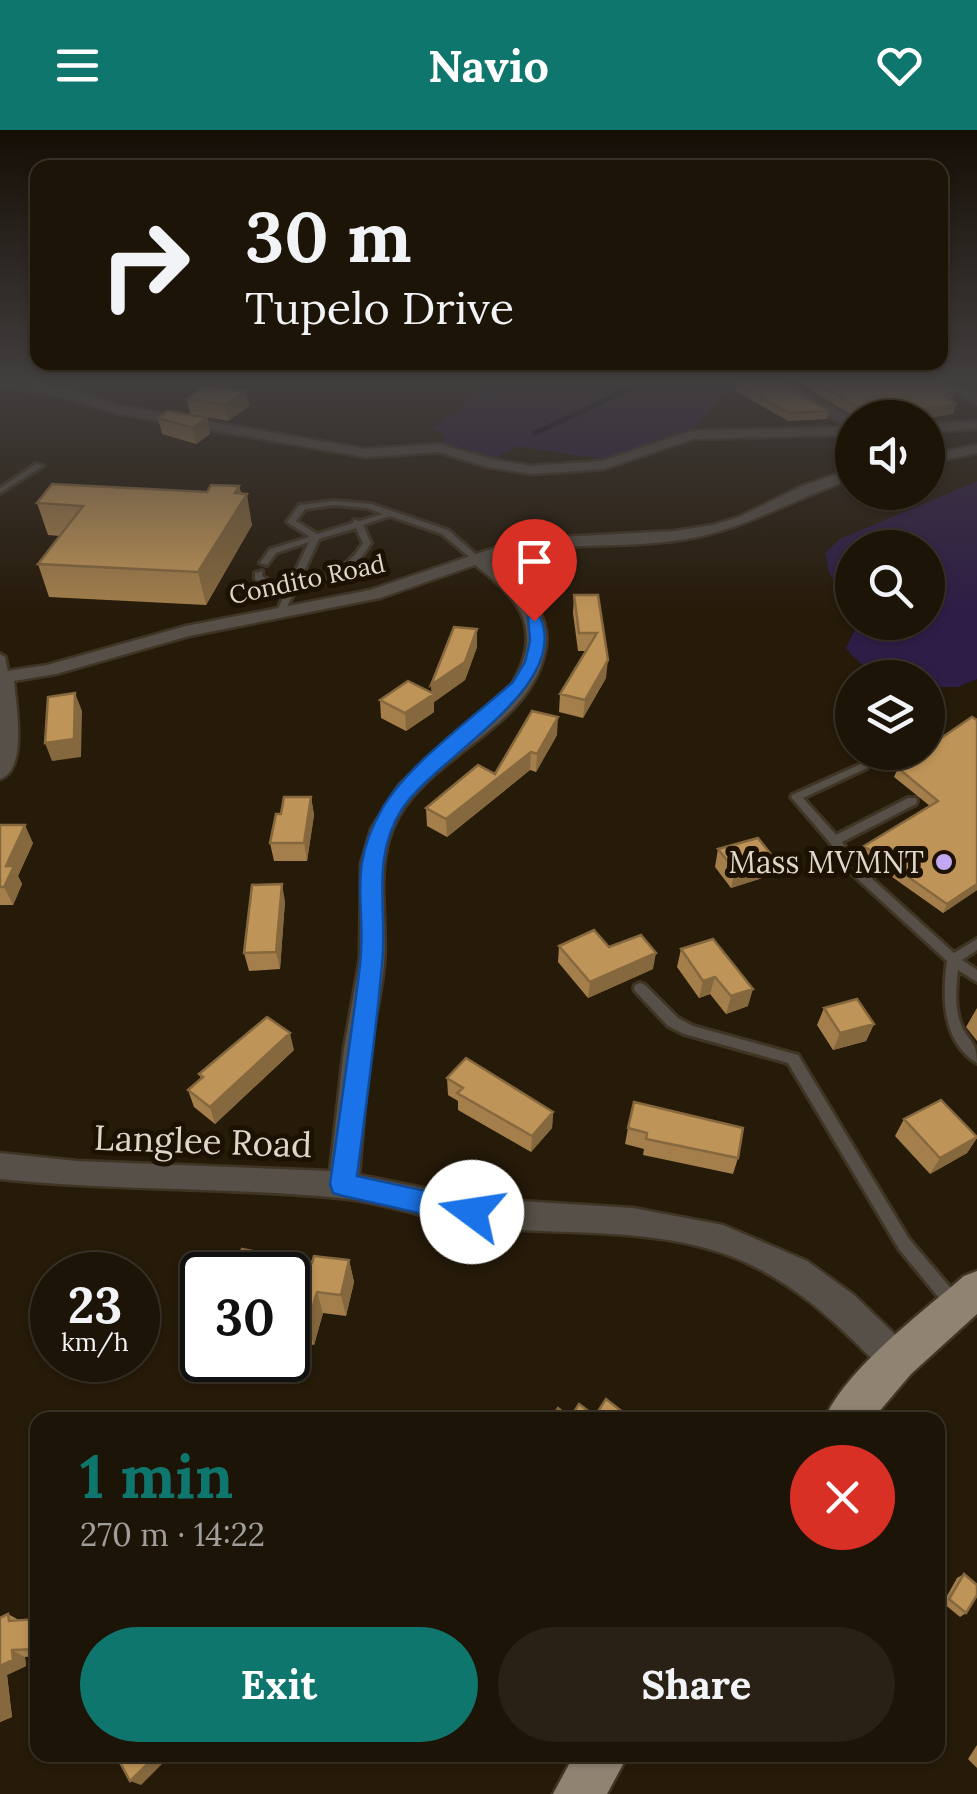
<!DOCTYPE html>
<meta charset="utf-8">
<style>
:root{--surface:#1c1407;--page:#292115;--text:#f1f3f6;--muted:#a09e9b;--line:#3a3328;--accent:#0f766e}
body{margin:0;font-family:Lora,serif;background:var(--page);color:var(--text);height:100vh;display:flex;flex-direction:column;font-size:38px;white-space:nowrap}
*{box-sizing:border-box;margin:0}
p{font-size:32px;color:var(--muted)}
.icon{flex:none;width:55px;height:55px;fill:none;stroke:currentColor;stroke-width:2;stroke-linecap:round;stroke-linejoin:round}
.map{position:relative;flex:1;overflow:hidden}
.details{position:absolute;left:30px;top:1282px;width:915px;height:350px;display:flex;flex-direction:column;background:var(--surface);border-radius:20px;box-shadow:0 2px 8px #0004,0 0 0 2px var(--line)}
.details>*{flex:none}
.top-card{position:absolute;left:30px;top:30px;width:918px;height:210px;border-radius:20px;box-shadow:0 2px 8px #0004,0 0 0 2px var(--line);background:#1c1407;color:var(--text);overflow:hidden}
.controls{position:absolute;left:835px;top:270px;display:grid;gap:20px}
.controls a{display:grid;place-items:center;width:110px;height:110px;border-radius:50%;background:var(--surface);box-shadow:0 2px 8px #0004,0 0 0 2px var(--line);font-size:50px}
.speed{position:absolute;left:30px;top:1122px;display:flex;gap:20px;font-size:50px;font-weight:700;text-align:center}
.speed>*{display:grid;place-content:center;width:130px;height:130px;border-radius:50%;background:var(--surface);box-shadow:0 2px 8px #0004,0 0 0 2px var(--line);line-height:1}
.speed small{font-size:25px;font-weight:400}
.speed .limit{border:5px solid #111;border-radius:15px;background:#fff;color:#111}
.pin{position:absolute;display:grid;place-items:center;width:85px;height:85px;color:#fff;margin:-102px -42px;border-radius:50% 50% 50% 0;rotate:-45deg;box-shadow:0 0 10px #0007}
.pin .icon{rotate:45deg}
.me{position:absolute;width:110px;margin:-55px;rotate:284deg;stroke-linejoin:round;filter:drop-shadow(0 0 8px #0008)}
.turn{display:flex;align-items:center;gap:35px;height:210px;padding:0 50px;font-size:45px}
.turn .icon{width:130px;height:130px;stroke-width:2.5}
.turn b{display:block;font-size:70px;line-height:85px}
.round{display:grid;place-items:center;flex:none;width:105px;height:105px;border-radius:52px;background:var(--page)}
.summary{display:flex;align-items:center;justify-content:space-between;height:170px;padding:0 50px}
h1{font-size:60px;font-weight:700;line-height:75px;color:var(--accent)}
.primary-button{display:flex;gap:20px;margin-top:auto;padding:20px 50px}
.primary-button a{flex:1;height:115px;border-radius:60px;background:var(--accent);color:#fff;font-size:40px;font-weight:700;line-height:115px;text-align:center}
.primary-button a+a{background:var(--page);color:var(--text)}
header{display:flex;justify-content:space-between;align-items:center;height:130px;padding:0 50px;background:var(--accent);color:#fff;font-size:45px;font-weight:700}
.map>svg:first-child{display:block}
.green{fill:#2e1d46}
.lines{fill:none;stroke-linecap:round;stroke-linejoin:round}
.stream{stroke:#09001b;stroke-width:5}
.lane-casing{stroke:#403424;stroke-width:6}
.street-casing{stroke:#403424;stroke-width:5}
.primary-casing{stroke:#403424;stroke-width:5}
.lane{fill:#565048;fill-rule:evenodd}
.street{fill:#565048;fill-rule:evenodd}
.primary{fill:#908372;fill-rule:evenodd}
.wall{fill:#a47f4c}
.shaded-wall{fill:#86683e}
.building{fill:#bf9458;stroke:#86683e;stroke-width:2.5}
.route{fill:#1a73e8;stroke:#114b97;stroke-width:2.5}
.poi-dot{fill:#c2a7f2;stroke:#1d1102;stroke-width:4}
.labels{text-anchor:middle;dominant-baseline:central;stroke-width:10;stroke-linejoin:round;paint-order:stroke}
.far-street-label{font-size:25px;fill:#dfd6cc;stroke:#1d1102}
.poi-label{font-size:30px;fill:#dfd6cc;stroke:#1d1102;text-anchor:end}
.near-street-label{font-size:35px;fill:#dfd6cc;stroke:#1d1102}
</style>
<header><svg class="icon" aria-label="menu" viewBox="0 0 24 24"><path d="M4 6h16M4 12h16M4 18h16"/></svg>Navio<svg class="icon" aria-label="heart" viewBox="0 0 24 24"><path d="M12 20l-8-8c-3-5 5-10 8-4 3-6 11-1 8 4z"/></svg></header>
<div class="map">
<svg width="977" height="1664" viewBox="0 0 977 1664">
<rect width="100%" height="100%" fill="#261a09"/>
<path class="green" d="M473,250H747L722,267L692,301L616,331L517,316L493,330L442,314L445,304L430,299L480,263Z
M977,351V549L958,557H928V548C891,548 870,549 846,518L858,493L928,492V418H852V475L829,443L825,423L840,409Z"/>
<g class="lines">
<path class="stream" d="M535,303L649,250"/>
<g class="lane-casing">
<path id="lane" d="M36,334L43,336L0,363V358Z
M334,371L371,374L448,400L480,428L473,430L442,404L390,386L363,395L371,413C351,445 334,455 297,457L283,485H277L276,483L288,457H266L255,449V443L262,441V446L271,452H290L309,412L276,423L267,435L260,433L270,419L310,407L287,392L299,375ZM334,375L367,378L383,384L360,391L354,390L353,393L317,404L296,391L305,379ZM356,398L363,413C347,438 329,449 299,452L319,409Z
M0,524L5,527L9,547L4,550L0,548Z
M863,633L867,634V638L803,668L836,705L908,668H916L917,671L916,674L842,712L858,736L954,823L977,809V820L962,830L977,840V852L958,840C956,859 954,879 962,897C971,914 977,912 977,933C942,912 942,867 947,831L850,742L831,714L791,667L792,665Z
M640,853L645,855L678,888L693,896L798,925L909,1109L961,1170L963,1175L961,1180L955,1183L949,1180L899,1119L788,933L684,904L668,896L635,861L634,858L635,855Z"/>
</g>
<g class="street-casing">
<path id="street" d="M0,250L68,260L122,276L365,319L440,314L490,329L531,336L602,331L691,301L847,297L770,250H785L852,288V305L693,309L604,339L531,344L488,337L439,322L365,327L120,284L66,268L0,255Z
M928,250H945L977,265V274Z
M977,291V299L928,302V294Z
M977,315V323L928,333V325Z
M852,339V349C793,369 742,401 680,410C616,420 551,409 490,430C515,450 551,479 546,515C535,600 424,624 393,698C375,742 388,788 384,834C382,861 374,889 371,916C365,959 363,1002 359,1045L472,1068L633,1078L723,1095L807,1131L854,1165L909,1218L914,1230L909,1242L897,1247L885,1242C836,1192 789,1146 722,1123C643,1096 555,1106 474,1096C429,1090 385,1072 340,1068C227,1057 113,1061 0,1049V1023L77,1031L330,1041L344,918L360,828L361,734L371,699L399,655L512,554C544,499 521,470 475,435L380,468L189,506L56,544L14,551C16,575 28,640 0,649V542L47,535L186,496L370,460L521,409L675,401L713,395L739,387L802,356Z"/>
</g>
<g class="primary-casing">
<path id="primary" d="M977,1141V1184L911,1244L872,1290H824C846,1239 921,1183 964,1146Z
M574,1625H628L607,1664H553Z"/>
</g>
<use href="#lane" class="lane"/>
<use href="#street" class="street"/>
<use href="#primary" class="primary"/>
</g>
<path class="wall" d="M793,250H929L955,261L952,271L956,274L953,284L928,288L899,286L857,288Z
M737,254L829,281L827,289L788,291L736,261Z
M246,261L249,276L228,291L190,284L187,269Z
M158,288H207L210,304L196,314L162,304Z
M239,356L252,395L206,475L49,467L38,434L60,406L48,405L37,373L207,362Z
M574,465H598L606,548L583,588L559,582L560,564L586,521H578L573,483Z
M477,517L465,550L434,572V582L406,601L381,588L380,570L432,563L431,555Z
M977,590V760L943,783L861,725L864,716L930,676L894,647L898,638Z
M557,605L536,642L530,640L447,707L427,696L426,678L495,644Z
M311,667L314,685L307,731H274L270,713L281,684Z
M0,695L33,713L18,746L22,754L13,775H0Z
M718,719L774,728L769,746L731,758L715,737Z
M285,771L280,839L249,841L244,823Z
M713,809L748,876L726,884L710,864L699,868L677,837L681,819Z
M559,816L609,817L653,839L588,868L558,832Z
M824,878L874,894L866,911L833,920L817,895Z
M977,878V911L966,897Z
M294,920L215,994L194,977L188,960L201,949L199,944Z
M447,948L553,982L552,998L531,1022L458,980V971L448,965Z
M904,989L977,1008L967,1023L930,1044L895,1006Z
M628,998L738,1028L733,1044L643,1025L644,1019L625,1014Z
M349,1130L354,1152L346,1186L323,1183L314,1215L288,1210V1145L312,1133Z
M964,1444L966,1483L960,1487L943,1473L957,1448Z
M8,1484L19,1490L38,1489V1526L25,1527L26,1536L7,1545L12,1587L0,1592Z
M977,1615V1638L968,1629Z"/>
<path class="shaded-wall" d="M246,261L249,276L228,291L225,275Z
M955,261L952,271L944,265Z
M956,274L953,284L928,288H911L913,281Z
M207,288L210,304L196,314L193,298Z
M239,356L242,372L247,364L252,395L206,475L198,442Z
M477,499V517L465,550L434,572V582L406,601L405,583L432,565L431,555Z
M608,530L606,548L583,588L585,570Z
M75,563L82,581L81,627L52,631L45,613Z
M558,587L557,605L536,642L537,624Z
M531,622L530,640L447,707L446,689Z
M311,667L314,685L307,731L304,713Z
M25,695L33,713L18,746L22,754L13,775L4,757L6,736Z
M774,728L769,746L731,758L735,740Z
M282,754L285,771L280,839L276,822Z
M977,754V760L943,783L947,774Z
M656,823L653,839L588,868L590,852Z
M715,847L710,864L699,868L703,851Z
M753,859L748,876L726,884L731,866Z
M874,894L866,911L833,920L840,903Z
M290,903L294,920L215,994L210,977Z
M553,982L552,998L531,1022L532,1006Z
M977,1007L967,1023L930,1044L940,1028Z
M349,1130L354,1152L346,1186L341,1165Z
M317,1162L323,1183L314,1215L307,1195Z
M12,1520L25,1527L26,1536L7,1545L12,1587L0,1592V1536Z
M157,1625H171L141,1655L130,1651Z"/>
<path class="building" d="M756,250H776L829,281L789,283L737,254Z
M812,250H929L955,261L944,265L956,274L913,281L902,276L860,278Z
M203,258L246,261L225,275L187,269Z
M168,281L207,288L193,298L158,288Z
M52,354L207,362L211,355L239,356L235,363L247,364L198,442L38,434L83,376L37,373Z
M574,465H598L608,530L585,570L560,564L597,503H579Z
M454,497L477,499L465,532L431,555Z
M408,551L434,564L405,583L380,570Z
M75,563L74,609L45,613L48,567Z
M532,581L558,587L537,624L531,622L446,689L426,678L478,635L495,644Z
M972,587L977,590V754L947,774L864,716L938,671L898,638L920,622H928V617Z
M284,667H311L304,713H270L276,684H281Z
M0,695H25L6,736H14L4,757H0Z
M758,708L774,728L735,740L718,719Z
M282,754L276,822L244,823L252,755Z
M594,800L609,817L641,805L656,823L590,852L559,816Z
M713,809L753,859L731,866L715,847L703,851L681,819Z
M857,869L874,894L840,903L824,878Z
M267,887L290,903L210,977L188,960L203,947L199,944Z
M466,928L553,982L532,1006L457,963L463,958L447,948Z
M941,970L977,1007L940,1028L904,989Z
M634,972L743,998L738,1028L646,1009L647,1003L628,998Z
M242,1119L312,1133L314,1126L349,1130L341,1165L317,1162L307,1195L288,1191V1145H232Z
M606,1269L629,1287L628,1290H550L558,1278L570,1288L579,1274L595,1286Z
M964,1444L977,1455V1465L966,1483L949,1469Z
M8,1484L9,1491L38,1489V1519L12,1520L13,1530L0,1536V1488Z
M116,1625H157L130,1651Z"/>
<linearGradient id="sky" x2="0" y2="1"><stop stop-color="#150e05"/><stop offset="0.52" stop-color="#413e3e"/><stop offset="1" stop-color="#413e3e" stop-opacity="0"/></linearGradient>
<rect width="977" height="483" fill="url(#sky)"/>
<path class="route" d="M528,487H540C572,557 436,627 402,679C370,729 388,780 382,834C376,905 366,975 357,1046L481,1073L485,1082L481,1091L472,1095L343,1066L333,1063L330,1054C340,981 351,908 360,835C367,772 346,742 382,679C406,636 475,586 513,552L525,532L530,511Z"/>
<circle class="poi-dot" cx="944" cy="732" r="10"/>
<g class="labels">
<g class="far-street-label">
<text transform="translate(307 449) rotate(-12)">Condito Road</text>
</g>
<g class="poi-label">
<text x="924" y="732">Mass MVMNT</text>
</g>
<g class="near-street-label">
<text transform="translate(203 1011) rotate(2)">Langlee Road</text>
</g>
</g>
</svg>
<div class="controls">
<a><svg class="icon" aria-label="sound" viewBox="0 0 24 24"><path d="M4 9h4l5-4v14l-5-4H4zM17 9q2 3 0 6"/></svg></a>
<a><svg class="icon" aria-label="search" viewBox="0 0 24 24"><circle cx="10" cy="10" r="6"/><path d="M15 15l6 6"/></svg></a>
<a><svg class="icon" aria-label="layers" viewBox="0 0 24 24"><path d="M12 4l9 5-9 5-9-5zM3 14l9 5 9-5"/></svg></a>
</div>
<div class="speed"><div>23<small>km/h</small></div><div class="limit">30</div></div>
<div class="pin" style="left:534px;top:491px;background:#d93025"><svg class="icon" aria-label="arrive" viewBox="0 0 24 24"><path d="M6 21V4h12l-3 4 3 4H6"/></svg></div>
<svg class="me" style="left:472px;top:1082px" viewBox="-20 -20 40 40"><circle r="19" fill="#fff"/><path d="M0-13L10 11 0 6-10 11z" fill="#1a73e8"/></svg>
<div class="top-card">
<div class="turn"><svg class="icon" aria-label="right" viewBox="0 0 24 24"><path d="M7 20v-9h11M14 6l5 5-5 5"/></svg><div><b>30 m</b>Tupelo Drive</div></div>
</div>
<section class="details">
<div class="summary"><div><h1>1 min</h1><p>270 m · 14:22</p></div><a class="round" style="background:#d93025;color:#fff"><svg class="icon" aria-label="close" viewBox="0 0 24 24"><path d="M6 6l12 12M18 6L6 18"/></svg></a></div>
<div class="primary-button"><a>Exit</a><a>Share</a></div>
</section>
</div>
